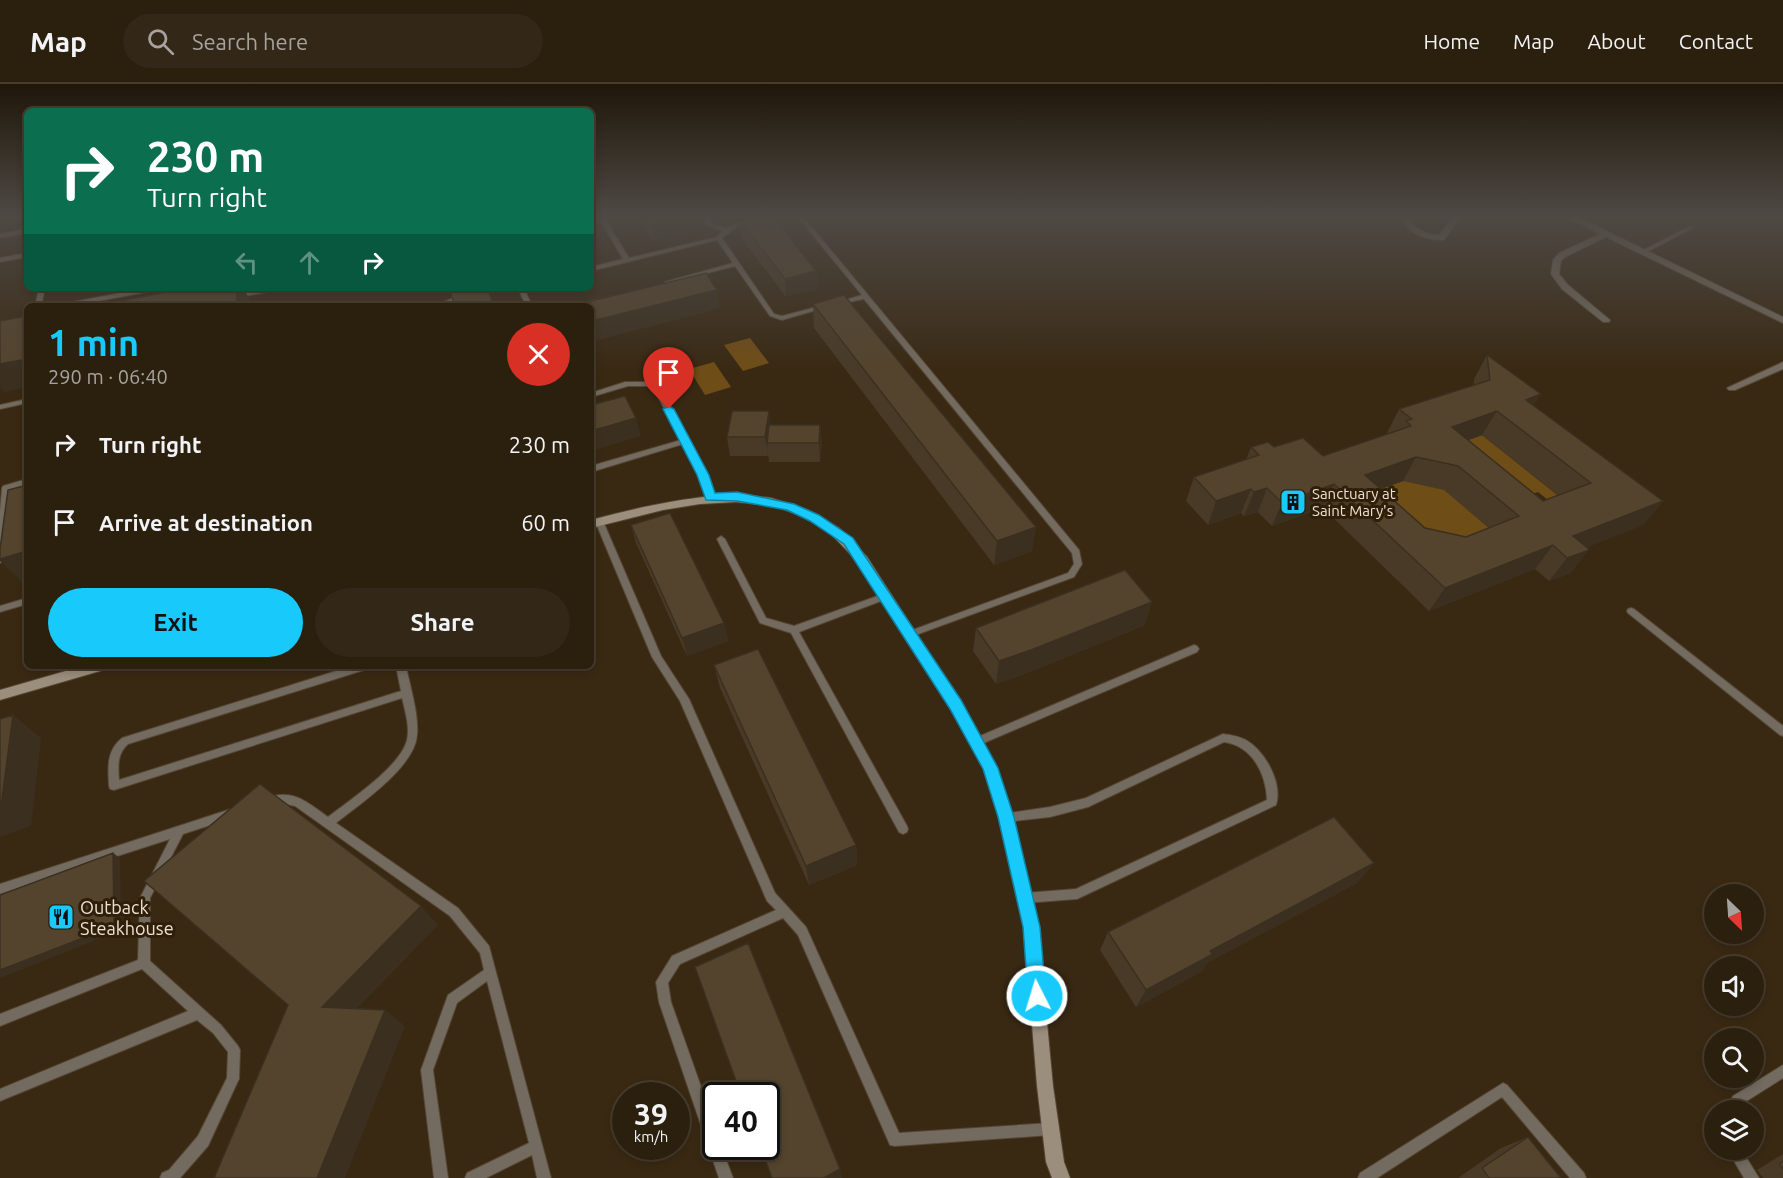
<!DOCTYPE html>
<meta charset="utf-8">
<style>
:root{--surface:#2b1f0e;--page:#332717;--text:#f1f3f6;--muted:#a6a29e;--line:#473d2e;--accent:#18cafc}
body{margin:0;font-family:Ubuntu,sans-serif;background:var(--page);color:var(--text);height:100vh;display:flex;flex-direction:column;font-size:22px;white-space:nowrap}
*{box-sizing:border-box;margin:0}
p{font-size:20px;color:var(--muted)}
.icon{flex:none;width:33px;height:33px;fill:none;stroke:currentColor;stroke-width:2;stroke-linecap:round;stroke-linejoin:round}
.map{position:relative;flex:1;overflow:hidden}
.details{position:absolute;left:24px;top:219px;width:570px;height:366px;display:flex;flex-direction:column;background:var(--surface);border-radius:9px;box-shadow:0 3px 9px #0003,0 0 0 2px var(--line)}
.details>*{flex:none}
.top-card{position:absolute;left:24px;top:24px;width:570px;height:183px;border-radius:9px;box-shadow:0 3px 9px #0003,0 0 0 2px var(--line);background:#0b6e4f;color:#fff;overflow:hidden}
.needle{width:39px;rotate:155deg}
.buttons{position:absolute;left:1704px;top:800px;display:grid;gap:12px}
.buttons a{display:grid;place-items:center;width:60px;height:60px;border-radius:50%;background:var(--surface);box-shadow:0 3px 9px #0003,0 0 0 2px var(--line);font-size:30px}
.speed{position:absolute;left:612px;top:998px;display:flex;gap:12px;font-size:30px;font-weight:700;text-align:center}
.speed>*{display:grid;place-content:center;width:78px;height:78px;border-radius:50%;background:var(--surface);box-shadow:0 3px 9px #0003,0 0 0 2px var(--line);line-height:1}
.speed small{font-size:15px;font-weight:400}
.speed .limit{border:3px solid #111;border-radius:9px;background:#fff;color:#111}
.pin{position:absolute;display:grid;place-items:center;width:51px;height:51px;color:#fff;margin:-62px -26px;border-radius:50% 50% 50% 0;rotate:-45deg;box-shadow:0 0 6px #0007}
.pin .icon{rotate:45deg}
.me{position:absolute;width:66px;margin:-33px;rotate:355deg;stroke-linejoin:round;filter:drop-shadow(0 0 4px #0008)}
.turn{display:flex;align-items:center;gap:21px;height:126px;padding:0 24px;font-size:27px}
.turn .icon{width:78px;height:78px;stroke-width:2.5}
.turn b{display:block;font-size:42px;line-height:51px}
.lanes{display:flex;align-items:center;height:57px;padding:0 24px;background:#0003;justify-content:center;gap:30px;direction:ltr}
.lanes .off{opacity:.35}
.round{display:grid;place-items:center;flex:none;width:63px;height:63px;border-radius:32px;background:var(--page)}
.headline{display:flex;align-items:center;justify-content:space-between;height:102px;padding:0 24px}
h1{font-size:36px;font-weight:600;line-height:45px;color:var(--accent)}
.action{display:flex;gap:12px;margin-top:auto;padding:12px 24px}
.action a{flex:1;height:69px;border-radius:36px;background:var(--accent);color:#111;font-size:24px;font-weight:600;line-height:69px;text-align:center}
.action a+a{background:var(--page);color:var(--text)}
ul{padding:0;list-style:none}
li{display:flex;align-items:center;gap:18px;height:78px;padding:0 24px}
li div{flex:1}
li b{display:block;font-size:22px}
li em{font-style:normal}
header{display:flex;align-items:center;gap:36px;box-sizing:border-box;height:84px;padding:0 30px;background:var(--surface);border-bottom:2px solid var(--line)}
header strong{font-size:28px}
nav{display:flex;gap:33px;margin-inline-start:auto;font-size:21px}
.search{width:420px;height:54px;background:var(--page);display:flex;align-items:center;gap:15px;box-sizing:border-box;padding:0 21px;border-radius:33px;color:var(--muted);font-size:22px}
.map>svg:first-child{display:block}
.green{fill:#6f4d17}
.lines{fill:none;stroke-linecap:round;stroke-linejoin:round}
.lane-casing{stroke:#564632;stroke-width:2}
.street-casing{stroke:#564632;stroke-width:2}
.secondary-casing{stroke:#564632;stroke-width:2}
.lane{fill:#736b60;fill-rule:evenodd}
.street{fill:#736b60;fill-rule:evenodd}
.secondary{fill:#9b8e7d;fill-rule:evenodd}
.wall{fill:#483a27;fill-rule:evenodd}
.shaded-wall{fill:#3b3020}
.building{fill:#54442d;stroke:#3b3020;stroke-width:1.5;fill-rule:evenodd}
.route{fill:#18cafc;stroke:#1083a4;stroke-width:1.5}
.labels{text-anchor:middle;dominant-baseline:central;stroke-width:6;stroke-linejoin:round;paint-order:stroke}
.poi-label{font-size:15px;fill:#ece1d4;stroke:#2f1f09;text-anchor:start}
.near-poi-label{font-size:18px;fill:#ece1d4;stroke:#2f1f09;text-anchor:start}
</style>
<header>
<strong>Map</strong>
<div class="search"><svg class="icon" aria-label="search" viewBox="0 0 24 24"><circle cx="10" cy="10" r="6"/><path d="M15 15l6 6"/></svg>Search here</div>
<nav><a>Home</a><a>Map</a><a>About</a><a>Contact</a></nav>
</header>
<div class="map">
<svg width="1783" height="1094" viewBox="0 0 1783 1094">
<rect width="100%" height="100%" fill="#392913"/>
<path class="green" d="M750,254L769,279L743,287L724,261Z
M714,278L731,303L705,311L689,285Z
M1482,351L1570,421L1548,416L1538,408L1513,417L1438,367Z
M1418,391L1432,395L1503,456L1436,482L1353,415Z"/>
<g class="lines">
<g class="lane-casing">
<path id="lane" d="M598,133H604L629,174L717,153L722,147L707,141L702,133H708L711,139L726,144C740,137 754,133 770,133L737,143L722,154L774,230L782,232L824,221L827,223L782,236L770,232L735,182L665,200V198L733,179L717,156L591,187V183L623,175Z
M792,133H801L806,136L1079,466L1082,480L1074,493L913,552H907L905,550L907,548L1068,489L1074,480L1072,469L864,215L835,221V219L862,211L802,138Z
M1690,142L1695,143L1645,169L1640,168Z
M27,145V149L0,154V150Z
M27,169V173L0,178V174Z
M39,204H45L41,222H35Z
M147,204H160L157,206L72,222H59L62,220Z
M268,204H281L278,206L235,214L232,212L235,210Z
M489,204H501L476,211L473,209Z
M518,204H524L532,222H526Z
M463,210L466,212L465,213L443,222H434Z
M595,216L597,217V219L587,222H576Z
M625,298H653L663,308L707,391L714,413L713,415H707L706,413L699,391L683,360L591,388V382L681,356L657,311L648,302H628L591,313V309Z
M27,315V319L0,325V321Z
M27,395V401L10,406L4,476L0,479V427L2,404L3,402Z
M599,434L603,437L661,572L689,615L775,809L806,843L899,1049L1051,1039L1055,1041L1057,1045L1055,1049L1051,1051L895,1062L890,1061L798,851L783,834L680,880L668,899L671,918L716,1045V1062H721L733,1094H719L659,918L656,898L672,872L776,826L767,817L680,617L652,573L595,437Z
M721,452L725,455L766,534L794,542L883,510H889L890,512L889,514L799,548L907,742L908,745L907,748L903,750L899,748L791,549L760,539L717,455Z
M27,514V520L0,528V522Z
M1631,524L1634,525L1783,642V652L1780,651L1628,529L1627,527L1628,525Z
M1194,561L1197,562L1199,565L1197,568L979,661L976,662L973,661L971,658L973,655Z
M352,582H369L367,585L364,586L128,660C117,670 118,682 119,696L401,607L396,582H406C410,603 419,630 417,651C415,683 360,720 336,739L458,824L489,862L551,1094H537L532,1071L486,1094H465L467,1089L529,1059L487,897L457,919L433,986L448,1094H434L421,986L448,911L484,886L480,869L450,832L295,722L280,719L267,723L263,721L262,718L263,715C293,704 304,716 328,733C349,717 401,682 407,656C410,642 405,627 402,614L114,706L110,705L109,702C108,684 106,667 122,654Z
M1223,650C1231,651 1238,652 1246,656C1265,667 1283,699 1276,721L1077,815L1025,819L1021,818L1020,814L1021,810L1025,809L1076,805L1267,716C1266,689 1252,662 1224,658L1088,723L1050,733L1006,738L1002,736L1001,733L1002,730L1050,723L1086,714Z
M231,725L235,727L236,730L235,733L183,750L150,814V877L221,941L238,962L240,966L239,995L237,999L208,1062L180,1094H160L162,1089L169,1086L198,1052L227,994L228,968L213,949L197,936L0,1017V1005L188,927L142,885L0,942V930L138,876L140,814L170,755L0,810V800Z
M1783,981V994L1742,1020L1739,1026H1727L1733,1012Z
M1503,999L1507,1001L1584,1089L1586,1094H1570L1502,1013L1377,1094H1358L1360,1089Z
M1727,1065H1741L1759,1094H1744Z"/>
</g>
<g class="street-casing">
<path id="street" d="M0,133H4V134L0,136Z
M1400,133H1408C1415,146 1425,150 1439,151L1453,133H1461L1444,156H1441C1423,155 1409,150 1400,133Z
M1567,133H1578L1783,233V239L1606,153L1565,173L1561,177L1559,190L1568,201L1610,236L1609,238H1603L1562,205L1551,190L1553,176L1559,169L1600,150Z
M1783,278V285L1735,306H1729L1727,304Z"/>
</g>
<g class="secondary-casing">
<path id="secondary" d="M736,410L771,414L808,426L839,444L867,473L959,616L995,680L1013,733L1038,843L1053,1002L1064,1078L1070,1094H1052L1046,1078L1037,1002L1024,843L999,733L984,685L951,624L859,479L831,450L800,431L770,421L736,418L700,420L663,426L591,444V436C639,423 686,413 736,410Z
M83,582H106L104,585L100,587L0,616V606Z"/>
</g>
<use href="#lane" class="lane"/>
<use href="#street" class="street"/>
<use href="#secondary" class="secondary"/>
</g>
<path class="wall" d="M639,133H681L684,151L654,158Z
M740,137L816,187L817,205L786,213L742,155Z
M583,219L720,224L597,256L591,243V222H584Z
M813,220L1032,467L994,481L814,244Z
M1487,271L1534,322L1663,417L1643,441L1587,463L1589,465L1570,489L1568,490L1549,497L1535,485L1429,527L1323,424L1272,442L1258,428L1244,432L1241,429L1208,441L1186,417L1194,393L1246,376L1251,363H1274L1323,372L1388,350L1387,349L1399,325L1474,301V295ZM1482,351L1558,411L1543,417L1468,356ZM1403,397L1444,406L1489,444L1466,453L1425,444L1381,405Z
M771,341H820L822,360L820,378H769L768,369V372H730L727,353Z
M631,441L724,539L728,557L687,572L636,459Z
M1145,541L1027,589L996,600L973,567L976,544Z
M714,581L856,761L857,781L809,801L720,604Z
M1374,779L1357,799L1207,879L1201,888L1136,923L1100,866L1108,848Z
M1528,1053L1561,1094H1458L1501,1064Z
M1783,1070V1094H1763L1757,1086Z"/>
<path class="shaded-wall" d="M681,133L684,151L654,158L651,140Z
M816,187L817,205L786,213L785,195Z
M59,204H73L61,206Z
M237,204H243L251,218V222H237Z
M717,206L720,224L597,256L592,237Z
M0,275H27V303L5,308L0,303Z
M1541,310L1526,334V316Z
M769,327L771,345L767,359L768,372L765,353Z
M1497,327L1482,351L1438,367L1452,343Z
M636,334L641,352L591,367V347Z
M820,341L822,360L820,378L819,359Z
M1416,373L1403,397L1353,415L1365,391Z
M1334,400L1323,424L1272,442L1282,419Z
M1267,404L1258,428L1244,432L1254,408Z
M1251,405L1241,429L1208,441L1216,417Z
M1663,417L1643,441L1565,472L1573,452Z
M1036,443L1032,467L994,481L997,457Z
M1553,461L1535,485L1429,527L1445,504Z
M1589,465L1570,489L1549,497L1567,474Z
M27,467V498L23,499L0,477V475Z
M1152,518L1145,541L1027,589L996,600L999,577Z
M724,539L728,557L687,572L682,554Z
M13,631L41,654L31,742L0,753V722Z
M856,761L857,781L809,801L806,782Z
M113,769L120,774L121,846L0,894V886Z
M1374,779L1357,799L1207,879L1201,888L1136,923L1146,906L1210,867Z
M421,822L438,841L344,938L322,923Z
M385,926L405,942L345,1094H317Z
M840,1085L842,1094H824Z"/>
<path class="building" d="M647,133H679L651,140Z
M754,133H773L816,187L785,195L740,137Z
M706,189L717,206L592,237L591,235V222H585L583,219Z
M186,204H237V222H95Z
M449,204H487L494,222H455Z
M844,211L1036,443L997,457L813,220Z
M27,232V275L0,280V237Z
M1487,271L1541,310L1526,316L1663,417L1573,452L1589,465L1587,467L1567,474L1553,461L1445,504L1334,400L1282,419L1267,404L1254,408L1251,405L1216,417L1194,393L1259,371L1251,363L1268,358L1274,363L1303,354L1323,372L1411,342L1406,337L1412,335L1399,325L1490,296ZM1497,327L1591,399L1543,417L1452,343ZM1416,373L1458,382L1519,432L1466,453L1425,444L1365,391Z
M625,312L636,334L591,347V321Z
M732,327H769L765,353H727Z
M769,341H820L819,359H767Z
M27,401V467L0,475V465L8,406Z
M670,429L724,539L682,554L631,441Z
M1125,486L1152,518L1031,566L999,577L976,544Z
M758,565L856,761L806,782L714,581Z
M13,631L1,722H0V635Z
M260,700L421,822L322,923L385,926L317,1094H214L288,921L144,797Z
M1334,733L1374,779L1210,867L1213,870L1146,906L1108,848Z
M113,769L114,842L0,886V811Z
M748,859L840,1085L824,1094H772L760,1062H766V1011H741L695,883Z
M1528,1053L1561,1094H1489L1482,1084Z
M1783,1077V1085L1779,1080Z"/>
<linearGradient id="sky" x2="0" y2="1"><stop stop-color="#1f170a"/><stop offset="0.46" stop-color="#4e4944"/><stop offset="1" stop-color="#4e4944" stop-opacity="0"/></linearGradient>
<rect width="1783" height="287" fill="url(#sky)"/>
<path class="route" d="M669,322L674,325L709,391L715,409L737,408L794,420L819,431L853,454L961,616L998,684L1014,733L1040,843L1046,912L1044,918L1037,920L1031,918L1028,912L1023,843L998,733L983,685L950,625L844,460L810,437L787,426L737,417L706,416L697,391L663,325Z"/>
<defs>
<g id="building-square" transform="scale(1.35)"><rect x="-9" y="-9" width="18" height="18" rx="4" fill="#18cafc" stroke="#2f1f09"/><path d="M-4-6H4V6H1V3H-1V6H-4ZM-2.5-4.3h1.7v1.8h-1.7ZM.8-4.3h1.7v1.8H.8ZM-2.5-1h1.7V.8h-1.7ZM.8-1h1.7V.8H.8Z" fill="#111"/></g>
<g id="restaurant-square" transform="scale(1.35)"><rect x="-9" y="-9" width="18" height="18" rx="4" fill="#18cafc" stroke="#2f1f09"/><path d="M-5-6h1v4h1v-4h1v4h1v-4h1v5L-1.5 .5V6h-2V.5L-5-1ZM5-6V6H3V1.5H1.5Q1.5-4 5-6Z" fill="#111"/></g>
</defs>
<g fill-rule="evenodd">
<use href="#building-square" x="1293" y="418"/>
<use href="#restaurant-square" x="61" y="833"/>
</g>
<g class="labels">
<g class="poi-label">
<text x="1312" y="409">Sanctuary at<tspan x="1312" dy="17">Saint Mary's</tspan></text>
</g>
<g class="near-poi-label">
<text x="80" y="823">Outback<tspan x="80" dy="21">Steakhouse</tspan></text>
</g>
</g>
</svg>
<div class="buttons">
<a><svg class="needle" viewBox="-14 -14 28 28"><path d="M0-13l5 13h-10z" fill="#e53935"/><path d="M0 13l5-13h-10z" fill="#a6a29e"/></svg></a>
<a><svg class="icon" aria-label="sound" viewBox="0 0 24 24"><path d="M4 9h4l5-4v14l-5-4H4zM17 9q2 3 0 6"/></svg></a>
<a><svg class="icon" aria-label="search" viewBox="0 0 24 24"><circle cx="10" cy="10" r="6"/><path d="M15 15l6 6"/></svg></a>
<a><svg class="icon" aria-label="layers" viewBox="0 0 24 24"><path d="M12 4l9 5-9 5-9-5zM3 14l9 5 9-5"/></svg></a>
</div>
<div class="speed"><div>39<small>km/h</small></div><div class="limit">40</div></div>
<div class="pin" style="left:669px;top:325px;background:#d93025"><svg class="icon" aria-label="arrive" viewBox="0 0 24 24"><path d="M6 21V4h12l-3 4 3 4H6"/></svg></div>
<svg class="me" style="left:1037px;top:912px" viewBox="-20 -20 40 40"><circle r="17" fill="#18cafc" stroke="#fff" stroke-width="3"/><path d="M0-11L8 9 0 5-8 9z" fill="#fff"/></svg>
<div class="top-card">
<div class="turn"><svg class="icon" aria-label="right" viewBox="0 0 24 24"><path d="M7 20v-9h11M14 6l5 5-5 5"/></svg><div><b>230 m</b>Turn right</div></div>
<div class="lanes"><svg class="icon off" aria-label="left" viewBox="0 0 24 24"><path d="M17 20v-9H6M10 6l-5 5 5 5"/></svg><svg class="icon off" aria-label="ahead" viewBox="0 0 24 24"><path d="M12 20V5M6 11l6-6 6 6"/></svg><svg class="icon" aria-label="right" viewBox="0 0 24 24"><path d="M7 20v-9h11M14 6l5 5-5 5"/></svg></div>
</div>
<section class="details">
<div class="headline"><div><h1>1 min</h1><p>290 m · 06:40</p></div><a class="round" style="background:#d93025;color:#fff"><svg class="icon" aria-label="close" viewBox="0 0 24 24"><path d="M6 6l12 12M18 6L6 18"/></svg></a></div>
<ul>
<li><svg class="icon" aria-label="right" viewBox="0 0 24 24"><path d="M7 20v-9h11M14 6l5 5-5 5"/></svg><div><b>Turn right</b></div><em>230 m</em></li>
<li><svg class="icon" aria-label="arrive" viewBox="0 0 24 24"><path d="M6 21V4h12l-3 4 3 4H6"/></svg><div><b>Arrive at destination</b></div><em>60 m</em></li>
</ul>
<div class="action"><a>Exit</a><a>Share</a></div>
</section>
</div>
